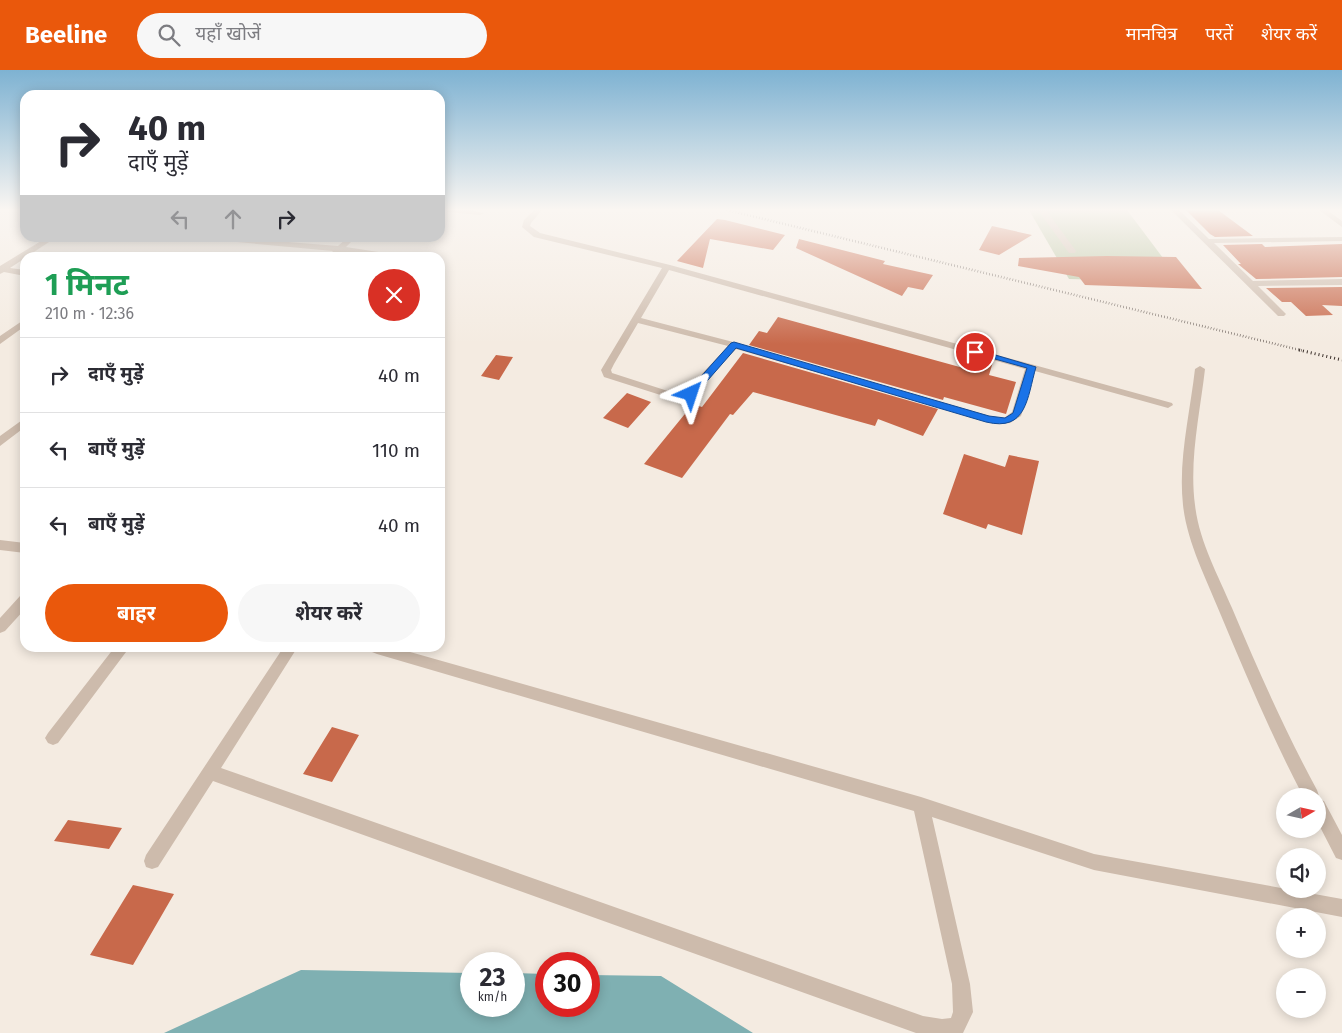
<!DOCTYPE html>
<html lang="hi">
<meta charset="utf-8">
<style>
:root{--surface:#fff;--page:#f7f7f7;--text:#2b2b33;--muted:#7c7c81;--line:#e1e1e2;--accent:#ea580c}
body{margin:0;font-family:"Fira Sans","Noto Sans Devanagari",sans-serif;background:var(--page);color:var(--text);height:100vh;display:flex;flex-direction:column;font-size:19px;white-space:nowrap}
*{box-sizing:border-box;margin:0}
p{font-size:16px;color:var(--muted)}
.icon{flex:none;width:28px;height:28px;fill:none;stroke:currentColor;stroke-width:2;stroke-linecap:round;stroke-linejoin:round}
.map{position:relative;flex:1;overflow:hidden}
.panel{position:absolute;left:20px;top:182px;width:425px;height:400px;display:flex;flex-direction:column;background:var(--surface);border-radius:15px;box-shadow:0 2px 12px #0003}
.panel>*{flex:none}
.banner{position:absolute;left:20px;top:20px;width:425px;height:152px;border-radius:15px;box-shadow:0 2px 12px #0003;background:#fff;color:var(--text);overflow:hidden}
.needle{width:32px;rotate:81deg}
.fabs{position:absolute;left:1276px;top:718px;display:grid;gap:10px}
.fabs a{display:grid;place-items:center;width:50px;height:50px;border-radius:50%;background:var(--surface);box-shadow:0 2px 12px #0003;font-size:25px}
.speed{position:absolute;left:460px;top:882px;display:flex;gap:10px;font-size:25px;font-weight:700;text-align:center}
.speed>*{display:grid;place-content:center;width:65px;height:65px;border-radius:50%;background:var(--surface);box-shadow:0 2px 12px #0003;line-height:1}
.speed small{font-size:12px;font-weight:400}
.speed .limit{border:8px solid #d22;background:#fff;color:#111}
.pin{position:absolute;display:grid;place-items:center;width:42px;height:42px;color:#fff;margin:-21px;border:2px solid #fff;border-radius:50%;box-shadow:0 1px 5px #0007}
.me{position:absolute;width:55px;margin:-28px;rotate:42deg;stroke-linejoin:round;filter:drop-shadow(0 0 4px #0008)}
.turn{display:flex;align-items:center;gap:18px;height:105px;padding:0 25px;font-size:22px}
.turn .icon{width:65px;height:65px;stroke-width:2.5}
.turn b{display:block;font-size:35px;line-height:42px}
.lanes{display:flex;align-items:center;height:48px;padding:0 25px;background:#0003;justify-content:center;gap:25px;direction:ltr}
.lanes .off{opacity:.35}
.round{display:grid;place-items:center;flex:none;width:52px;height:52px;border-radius:26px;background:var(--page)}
.head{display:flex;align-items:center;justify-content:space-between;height:85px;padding:0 25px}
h1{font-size:30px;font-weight:700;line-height:38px;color:#1e9e55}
.button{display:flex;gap:10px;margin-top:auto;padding:10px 25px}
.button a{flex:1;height:58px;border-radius:30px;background:var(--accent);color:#fff;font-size:20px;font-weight:700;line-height:58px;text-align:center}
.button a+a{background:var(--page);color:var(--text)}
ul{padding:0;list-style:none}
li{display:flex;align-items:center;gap:15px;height:75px;padding:0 25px;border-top:1px solid var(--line)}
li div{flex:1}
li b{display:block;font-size:19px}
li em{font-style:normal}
header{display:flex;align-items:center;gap:30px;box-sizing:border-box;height:70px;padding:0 25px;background:var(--accent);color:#fff}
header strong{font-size:24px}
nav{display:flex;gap:28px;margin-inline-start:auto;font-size:18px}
.search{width:350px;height:45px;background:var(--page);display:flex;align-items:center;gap:12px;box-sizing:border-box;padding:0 18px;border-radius:28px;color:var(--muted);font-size:19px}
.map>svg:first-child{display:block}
.green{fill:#b8c4a0}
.water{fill:#7fb0b2}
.building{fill:#c8694b}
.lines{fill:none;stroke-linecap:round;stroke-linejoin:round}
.lane{fill:#cdbbac;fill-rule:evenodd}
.street{fill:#cdbbac;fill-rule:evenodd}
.rail-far1{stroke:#3b302b;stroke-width:2.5;stroke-dasharray:0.5 2.5;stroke-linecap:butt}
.rail{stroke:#3b302b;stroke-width:3;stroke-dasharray:1 3;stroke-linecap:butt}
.route{fill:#1a73e8;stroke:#114b97}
</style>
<header>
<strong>Beeline</strong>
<div class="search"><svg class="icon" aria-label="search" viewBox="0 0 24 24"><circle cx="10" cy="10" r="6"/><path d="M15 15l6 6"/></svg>यहाँ खोजें</div>
<nav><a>मानचित्र</a><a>परतें</a><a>शेयर करें</a></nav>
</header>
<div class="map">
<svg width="1342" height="963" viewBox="0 0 1342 963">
<rect width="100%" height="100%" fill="#f4ebe1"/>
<path class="green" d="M1029,140H1127L1181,212L1069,209Z"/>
<path class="water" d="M301,900L471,903V936H514V903L546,904V936H589V905L661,906L753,963H164Z"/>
<path class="building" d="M1186,140H1218L1253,166L1215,167L1210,164Z
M717,149L725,150L785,165L773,180L710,169L703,198L677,191Z
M992,156L1032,165L999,185L979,180Z
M799,169L885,191L883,194L933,205L923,220L908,217L902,226L796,178Z
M1262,174L1265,177L1342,174V207L1256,209L1238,194H1241L1223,175Z
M1107,186L1176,187L1202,219L1085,215L1079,207L1018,196L1019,188Z
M1342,217V236L1322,235L1333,245L1306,246L1291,232H1282L1266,218Z
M778,247L967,299L971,286L993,292L989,305L1016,312L1006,344L944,327L943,330L749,275L759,261L767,263Z
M743,283L938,339L923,366L878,349L875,356L753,322L733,345L730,344L682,408L644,394L693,334L702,337Z
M496,285L513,287L499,310L481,306Z
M627,323L651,332L628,358L603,348Z
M964,384L1005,397L1009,385L1039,391L1022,465L988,454L986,459L943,444Z
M332,657L359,665L332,712L303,704Z
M68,750L122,758L109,779L54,771Z
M133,815L174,824L133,895L90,885Z"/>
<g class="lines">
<path class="lane" d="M1038,140H1046L1076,181L1075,183H1069Z"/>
<path class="street" d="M444,140H469L484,143L480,145L448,142Z
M534,140H542L531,153L530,156L540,163L670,195L1172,333L1173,335L1168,338L1035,301L1021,346L1010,353L997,354L736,279L691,328L673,329L604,307L601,300L662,198L534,167L522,157L524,150ZM669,200L1025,299L1012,342L1004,348H997L737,273L641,248ZM638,253L728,276L684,323H674L612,303L611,300L614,294Z
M1171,140H1179L1209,169L1342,167V171L1214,173L1253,211L1342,209V215L1258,216L1286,244L1284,246H1278Z
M1319,140H1327L1342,151V157Z
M46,168H55L10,198L25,200V206L4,202L0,204V196Z
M211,168H237L338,176L347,168H355L346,177L417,188H388L342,182L336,188H327L333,181L215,170Z
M25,249V256L0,274V266Z
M1200,296L1205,299C1200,343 1189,390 1195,435C1199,471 1218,505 1232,538C1258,600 1285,661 1317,720L1319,726L1318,729L1324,731L1342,765V790L1336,788L1318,753V726H1303C1272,667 1246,605 1220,543C1206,508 1187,472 1183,435C1178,390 1190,343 1195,299Z
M25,348V357L0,376V366Z
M0,470L25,473V483L0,480Z
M25,525V539L5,561L0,563V548L20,526Z
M114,578H129L58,673L53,675L48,673L45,668L48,663Z
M283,578H297L221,698L923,946L942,949L951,948L953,942L952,914L914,741L377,584L372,582L370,578H396L921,727L1094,784L1342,829V847L1094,800L932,747L970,914L973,942L963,963H916L213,711L158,797L152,799L146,797L144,791L146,785Z"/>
<path class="rail-far1" d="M727,140L1304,281"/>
<path class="rail" d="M1299,280L1342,290"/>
</g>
<linearGradient id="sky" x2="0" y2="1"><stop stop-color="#7eb2d2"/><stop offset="0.51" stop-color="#faf6f2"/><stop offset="1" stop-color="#faf6f2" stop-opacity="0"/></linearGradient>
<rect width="1342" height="274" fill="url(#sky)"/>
<path class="route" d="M734,272L989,346L1005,348L1013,343L1027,298L970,282L975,279L1036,297C1027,328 1027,362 986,352L736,278L694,326H687V322L731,273Z"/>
</svg>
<div class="fabs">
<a><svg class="needle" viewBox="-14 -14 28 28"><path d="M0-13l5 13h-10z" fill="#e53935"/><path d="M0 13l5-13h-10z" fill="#7c7c81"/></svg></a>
<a><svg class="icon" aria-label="sound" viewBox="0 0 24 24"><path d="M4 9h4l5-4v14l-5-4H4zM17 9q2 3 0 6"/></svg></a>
<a>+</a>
<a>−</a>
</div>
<div class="speed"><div>23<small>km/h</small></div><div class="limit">30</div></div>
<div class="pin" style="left:975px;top:282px;background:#d93025"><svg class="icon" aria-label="arrive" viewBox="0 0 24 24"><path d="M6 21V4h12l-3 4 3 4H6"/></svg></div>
<svg class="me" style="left:691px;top:324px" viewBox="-20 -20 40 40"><path d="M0-17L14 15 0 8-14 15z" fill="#1a73e8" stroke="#fff" stroke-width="4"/></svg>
<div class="banner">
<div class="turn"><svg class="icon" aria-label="right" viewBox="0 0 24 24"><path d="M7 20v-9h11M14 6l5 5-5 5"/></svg><div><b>40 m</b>दाएँ मुड़ें</div></div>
<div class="lanes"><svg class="icon off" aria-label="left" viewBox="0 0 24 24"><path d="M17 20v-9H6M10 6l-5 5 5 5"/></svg><svg class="icon off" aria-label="ahead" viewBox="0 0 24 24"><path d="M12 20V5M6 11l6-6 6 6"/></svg><svg class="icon" aria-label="right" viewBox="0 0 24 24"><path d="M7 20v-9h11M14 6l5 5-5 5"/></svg></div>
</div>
<section class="panel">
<div class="head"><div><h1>1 मिनट</h1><p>210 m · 12:36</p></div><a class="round" style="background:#d93025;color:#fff"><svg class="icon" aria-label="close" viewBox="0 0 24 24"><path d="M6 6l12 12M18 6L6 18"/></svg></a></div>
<ul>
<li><svg class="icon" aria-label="right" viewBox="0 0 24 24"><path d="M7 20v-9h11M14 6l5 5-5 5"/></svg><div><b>दाएँ मुड़ें</b></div><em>40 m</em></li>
<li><svg class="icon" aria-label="left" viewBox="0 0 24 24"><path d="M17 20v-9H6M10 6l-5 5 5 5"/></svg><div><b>बाएँ मुड़ें</b></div><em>110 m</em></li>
<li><svg class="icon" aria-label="left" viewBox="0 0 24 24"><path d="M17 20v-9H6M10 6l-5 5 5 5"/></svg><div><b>बाएँ मुड़ें</b></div><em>40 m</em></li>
</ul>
<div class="button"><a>बाहर</a><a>शेयर करें</a></div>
</section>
</div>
